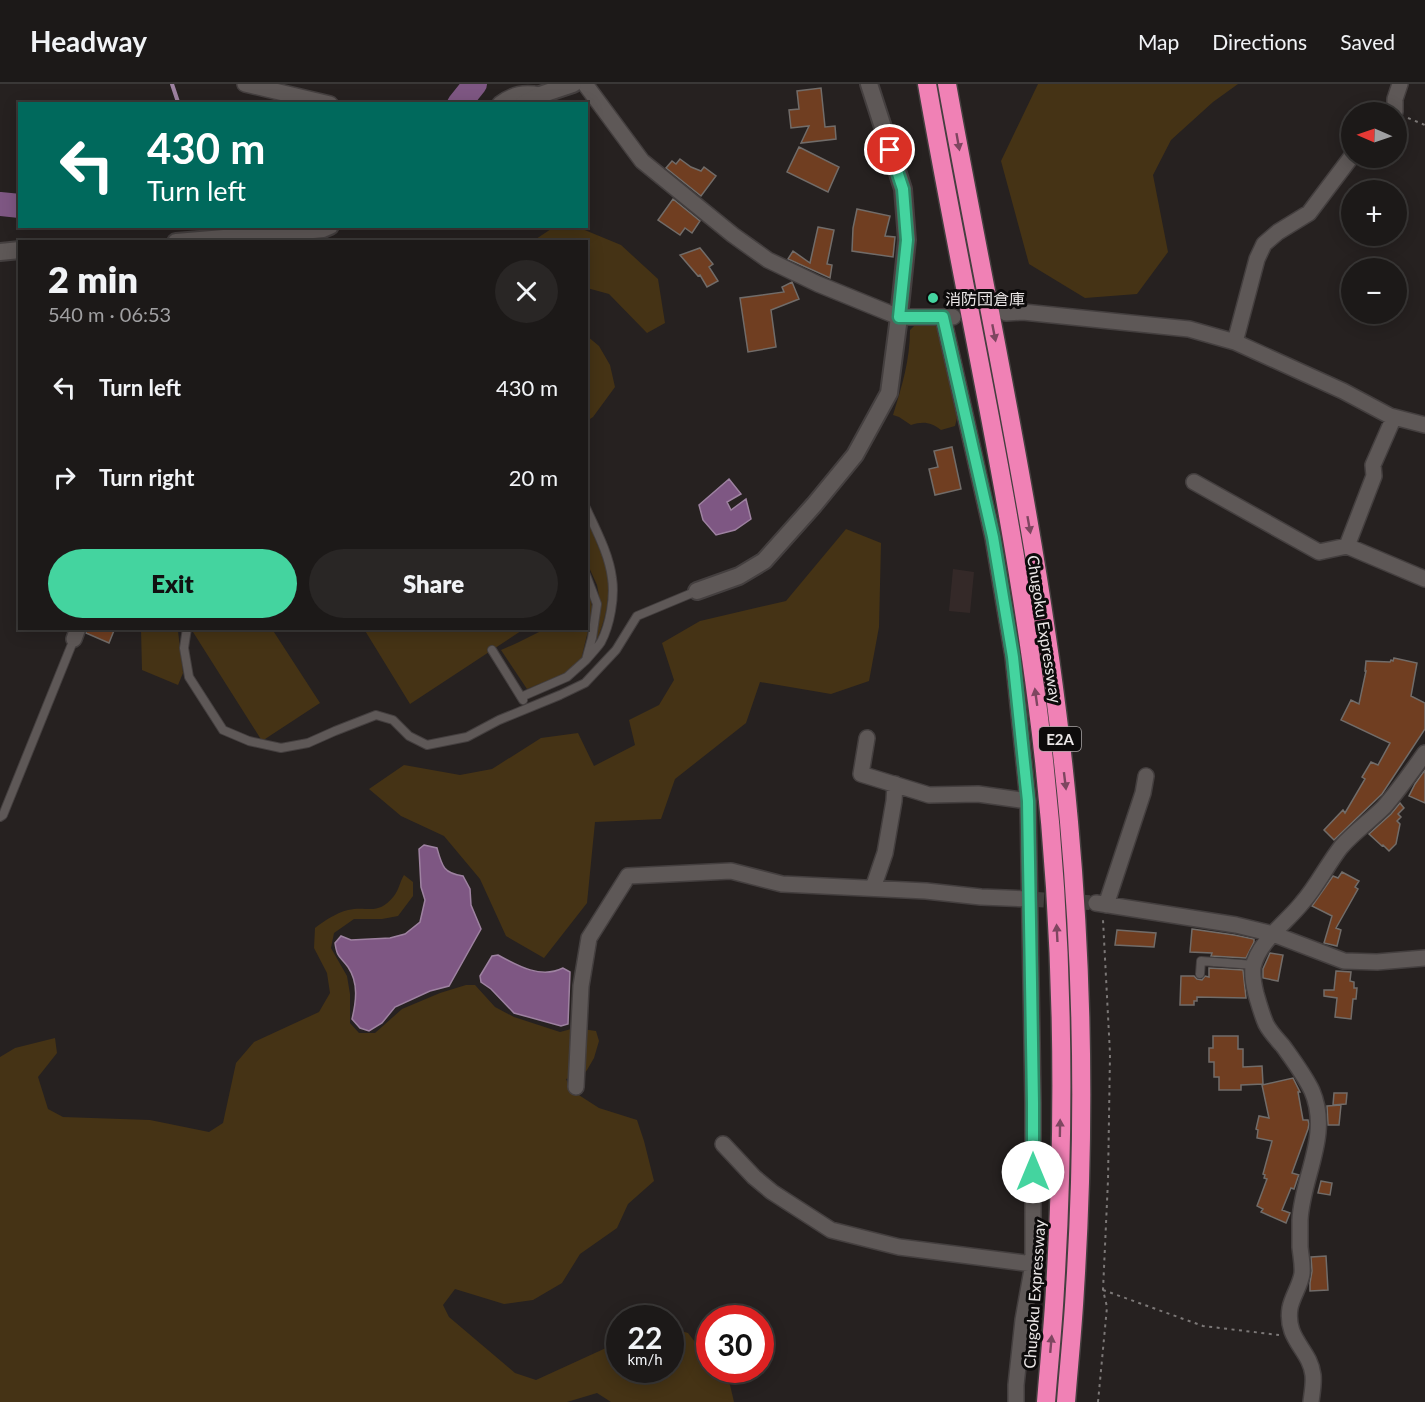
<!DOCTYPE html>
<meta charset="utf-8">
<style>
:root{--surface:#1c1918;--page:#292625;--text:#f1f3f6;--muted:#a0a0a2;--line:#3a3837;--accent:#44d49f}
body{margin:0;font-family:Lato,"Noto Sans JP",sans-serif;background:var(--page);color:var(--text);height:100vh;display:flex;flex-direction:column;font-size:22px;white-space:nowrap}
*{box-sizing:border-box;margin:0}
p{font-size:20px;color:var(--muted)}
.icon{flex:none;width:33px;height:33px;fill:none;stroke:currentColor;stroke-width:2;stroke-linecap:round;stroke-linejoin:round}
.map{position:relative;flex:1;overflow:hidden}
.sheet{position:absolute;left:18px;top:156px;width:570px;height:390px;display:flex;flex-direction:column;background:var(--surface);border-radius:0px;box-shadow:0 3px 15px #0003,0 0 0 2px var(--line)}
.sheet>*{flex:none}
.guide{position:absolute;left:18px;top:18px;width:570px;height:126px;border-radius:0px;box-shadow:0 3px 15px #0003,0 0 0 2px var(--line);background:#00695c;color:#fff;overflow:hidden}
.needle{width:39px;rotate:272deg}
.buttons{position:absolute;left:1341px;top:18px;display:grid;gap:12px}
.buttons a{display:grid;place-items:center;width:66px;height:66px;border-radius:50%;background:var(--surface);box-shadow:0 3px 15px #0003,0 0 0 2px var(--line);font-size:30px}
.speed{position:absolute;left:606px;top:1221px;display:flex;gap:12px;font-size:30px;font-weight:700;text-align:center}
.speed>*{display:grid;place-content:center;width:78px;height:78px;border-radius:50%;background:var(--surface);box-shadow:0 3px 15px #0003,0 0 0 2px var(--line);line-height:1}
.speed small{font-size:15px;font-weight:400}
.speed .limit{border:9px solid #d22;background:#fff;color:#111}
.pin{position:absolute;display:grid;place-items:center;width:51px;height:51px;color:#fff;margin:-26px;border:3px solid #fff;border-radius:50%;box-shadow:0 2px 6px #0007}
.me{position:absolute;width:66px;margin:-33px;rotate:0deg;stroke-linejoin:round;filter:drop-shadow(0 0 4px #0008)}
.turn{display:flex;align-items:center;gap:21px;height:126px;padding:0 30px;font-size:27px}
.turn .icon{width:78px;height:78px;stroke-width:2.5}
.turn b{display:block;font-size:42px;line-height:51px}
.round{display:grid;place-items:center;flex:none;width:63px;height:63px;border-radius:32px;background:var(--page)}
.head{display:flex;align-items:center;justify-content:space-between;height:102px;padding:0 30px}
h1{font-size:36px;font-weight:800;line-height:45px}
.cta{display:flex;gap:12px;margin-top:auto;padding:12px 30px}
.cta a{flex:1;height:69px;border-radius:36px;background:var(--accent);color:#111;font-size:24px;font-weight:800;line-height:69px;text-align:center}
.cta a+a{background:var(--page);color:var(--text)}
ul{padding:0;list-style:none}
li{display:flex;align-items:center;gap:18px;height:90px;padding:0 30px}
li div{flex:1}
li b{display:block;font-size:22px}
li em{font-style:normal}
header{display:flex;align-items:center;gap:36px;box-sizing:border-box;height:84px;padding:0 30px;background:var(--surface);border-bottom:2px solid var(--line)}
header strong{font-size:28px}
nav{display:flex;gap:33px;margin-inline-start:auto;font-size:21px}
.map>svg:first-child{display:block}
.built{fill:#342928}
.green{fill:#453315}
.water{fill:#7e5783;stroke:#9e82a1;stroke-width:1.5}
.lines{fill:none;stroke-linecap:round;stroke-linejoin:round}
.stream{stroke:#9e82a1;stroke-width:4}
.river{stroke:#7e5783;stroke-width:24}
.building{fill:#703e21;stroke:#716c69;stroke-width:1.5}
.minor-tunnel{stroke:#433f3e;stroke-width:15;stroke-dasharray:15 8;stroke-linecap:butt}
.service-casing{stroke:#443f3f;stroke-width:10}
.minor-casing{stroke:#443f3f;stroke-width:18}
.tertiary-casing{stroke:#443f3f;stroke-width:20}
.secondary-casing{stroke:#443f3f;stroke-width:20}
.motorway-casing{stroke:#443f3f;stroke-width:21}
.path{stroke:#7c7877;stroke-width:2;stroke-dasharray:3 4.5;stroke-linecap:butt}
.service{stroke:#5e5857;stroke-width:8}
.minor{stroke:#5e5857;stroke-width:15}
.tertiary{stroke:#5e5857;stroke-width:16}
.secondary{stroke:#5e5857;stroke-width:16}
.motorway{stroke:#f081b5;stroke-width:18}
.oneway{fill:#7e4660}
.route-casing{stroke:#2c8a67;stroke-width:15}
.route{stroke:#44d49f;stroke-width:10}
.poi-dot{fill:#44d49f;stroke:#0d0b0b;stroke-width:2}
.labels{text-anchor:middle;dominant-baseline:central;stroke-width:6;stroke-linejoin:round;paint-order:stroke}
.shield{fill:#0d0b0b;stroke:#a8a4a4;stroke-width:1.5}
.shield-label{font-size:15px;font-weight:bold;fill:#eae6e6}
.poi-label{font-size:16px;fill:#eae6e6;stroke:#0d0b0b;text-anchor:start}
.street-label{font-size:16px;fill:#eae6e6;stroke:#0d0b0b}
</style>
<header>
<strong>Headway</strong>
<nav><a>Map</a><a>Directions</a><a>Saved</a></nav>
</header>
<div class="map">
<svg width="1425" height="1318" viewBox="0 0 1425 1318">
<rect width="100%" height="100%" fill="#262120"/>
<path class="built" d="M953,485L974,488L970,529L949,527Z"/>
<path class="green" d="M1038,0H1238L1213,18L1171,56L1153,91L1168,168L1137,210L1085,214L1029,180L1001,77Z
M575,142L621,161L658,195L665,239L647,249L609,210L587,204L586,158L510,157L511,156L536,155L554,143Z
M933,238L939,242L957,334L955,342L941,346C931,338 923,337 911,341L899,333L893,331C902,302 910,276 910,246L915,241Z
M587,252L599,262L610,281L615,303L593,333L587,337Z
M586,432C591,439 592,446 595,454C597,461 601,468 604,476C613,505 607,535 594,562L599,533L600,517L597,501L587,479Z
M846,445L881,459L879,543L869,597L831,610L760,598L746,639L675,695L661,735L595,738L587,819L544,874L506,852L480,795L444,752L401,732L369,705L404,681L460,691L492,685L541,654L578,649L594,682L635,661L629,636L659,621L674,596L662,559L700,537L786,517Z
M587,501L593,526L581,576L566,589L527,605L501,566L517,559L545,545L586,544Z
M141,545H179L178,547L183,589L178,601L142,586Z
M199,545H272L320,619L262,657L193,548Z
M364,545H524L410,620Z
M404,791L413,798V812L398,832L382,835H354L334,849L331,864L347,892L350,910V939L359,949H375L402,925L440,909L466,901H475L495,923L514,933L560,948L575,944L596,947L599,957L594,974L587,986L583,991L566,995L571,1006L599,1024L637,1036L644,1057L654,1097L628,1120L617,1144L580,1170L562,1199L533,1216L504,1220L455,1205L443,1221L449,1233L515,1289L536,1296L619,1258L620,1286H670L671,1244L688,1249L709,1276L710,1286H717L730,1301L734,1318H611L597,1309L567,1318H0V973L15,964L55,954L57,969L38,993L48,1025L63,1033L150,1036L209,1048L223,1039L236,979L254,958L319,928L330,909L327,889L314,864L315,844C324,837 336,829 348,826C368,821 377,833 394,812C399,806 400,797 404,791Z"/>
<path class="water" d="M729,395L741,410L727,418L731,426L746,415L751,435L735,446L716,451L703,436L699,421Z
M424,761L437,764C442,782 443,789 463,792L470,805L471,821L481,845L449,902L430,907L395,923L382,939L369,947L360,944L352,935C356,918 359,899 348,883C340,872 337,874 335,859L341,852L351,856L390,854L405,850L420,838L425,816L421,803L419,765Z
M498,871C518,882 541,895 563,884L570,888L568,940L561,942L514,929L491,905L481,898L480,892L492,872Z"/>
<g class="lines">
<path class="stream" d="M172,0L178,18"/>
<path class="river" d="M459,20L475,0
M0,120L20,122"/>
</g>
<path class="building" d="M821,4L825,43L835,42L836,55L801,59L809,42L791,44L789,26L799,25L797,7Z
M799,63L839,83L828,108L787,88Z
M680,75L691,83L701,87L704,83L716,92L701,112L666,84L672,77L676,80Z
M673,115L700,137L692,149L685,144L680,151L658,136Z
M857,125L890,132L885,152L895,153L893,173L852,167L853,144Z
M818,143L834,146L827,180L832,181L830,194L788,175L793,167L810,179Z
M700,164L713,180L709,183L718,197L707,203L700,191L698,192L680,171Z
M792,198L799,215L771,226L776,263L748,268L740,214L784,208L782,203Z
M952,363L961,405L935,411L929,385L938,383L934,367Z
M87,544H115L109,559L86,549Z
M1394,574L1417,579L1411,612L1425,619V645L1382,710L1334,756L1324,746L1343,726L1345,729L1365,695L1362,693L1371,678L1378,681L1390,659L1341,636L1351,616L1359,620L1366,587H1365L1366,577L1390,578L1391,576L1393,577Z
M1425,686V719L1409,712L1415,700Z
M1400,719L1404,724L1398,730L1401,733L1397,737L1400,740L1396,760L1389,767L1383,761L1382,762L1369,750L1391,730Z
M1342,788L1359,797L1355,803L1358,805L1336,844L1341,846L1337,862L1324,859L1332,832L1312,822L1333,792L1338,794Z
M1192,845L1234,851L1254,855V858L1246,874L1211,872L1212,869L1190,868Z
M1117,846L1156,849L1154,863L1115,861Z
M1270,869L1283,871L1278,897L1263,894V885Z
M1209,884L1243,886L1246,914L1197,913V917H1194V921H1180L1181,892H1194L1197,895L1202,896L1205,892L1209,893Z
M1336,887L1351,888L1350,897L1354,898V904H1357L1356,915H1353L1351,935L1335,933L1337,914L1324,912V906H1334Z
M1213,952H1238V965H1243V983L1262,982L1263,1000L1241,1001V1006H1219V993H1214V978H1209V964H1213Z
M1293,994L1300,1008H1298L1303,1036H1308L1309,1040L1308,1045L1292,1089L1299,1091L1298,1093L1294,1105L1291,1104L1282,1126L1290,1129L1286,1139L1261,1128L1263,1125L1257,1122L1267,1095L1264,1094L1265,1091L1263,1090L1272,1057L1257,1054L1258,1046L1256,1045L1259,1032L1269,1034L1262,1001Z
M1334,1009H1347L1346,1020L1333,1021Z
M1341,1021L1339,1041H1328L1327,1022Z
M1321,1097L1332,1099L1330,1111L1318,1109Z
M1326,1172L1328,1206L1310,1207V1199L1312,1187L1311,1173Z"/>
<g class="lines">
<path class="minor-tunnel" d="M1029,815L1096,819"/>
<g class="service-casing">
<path id="service" d="M187,544L184,564L189,593L223,646L249,657L281,664L308,659L335,647L376,631L393,636L409,652L427,661L467,653L499,636L560,611L585,599L616,566L637,532L697,507
M492,566L523,616
M586,576C591,570 597,564 601,558C610,541 615,513 612,494C609,470 596,446 586,424
M521,613L567,593L586,576L592,554L597,520L586,491
M0,733L3,731L74,555
M1200,890L1201,877L1254,881"/>
</g>
<g class="minor-casing">
<path id="minor" d="M245,0L330,20
M585,0L642,77L733,151L768,176L818,200L899,233H953
M500,20C513,10 524,8 540,11
M1395,28V15L1400,0
M1006,229L1023,228L1189,245L1235,258L1343,307L1390,332L1425,341
M943,233L993,454L1013,573L1028,717L1033,1019V1180L1023,1236L1016,1301V1318
M1235,258L1257,175L1264,160L1278,148L1309,129L1352,72
M1194,398L1319,468L1347,462L1374,392L1373,381L1394,333
M1347,462L1425,495
M74,555L78,544
M867,654L861,690L929,711L978,710L1028,717
M873,804L885,769L894,717L895,700
M1096,819L1236,841L1273,850L1344,877L1377,878L1425,874
M1106,821L1143,709L1146,692
M576,1003L581,902L589,854L628,792L731,787L782,800L926,807L981,813L1029,815
M723,1060L754,1093L772,1108L831,1146L899,1163L1033,1180
M1311,1318C1312,1309 1314,1300 1313,1291C1310,1265 1285,1256 1290,1224C1292,1213 1300,1202 1302,1190C1303,1181 1301,1173 1300,1163C1300,1154 1300,1145 1300,1136C1302,1093 1331,1051 1312,1007C1305,992 1293,976 1283,962C1277,955 1270,948 1266,940C1262,931 1259,920 1256,910C1254,902 1252,892 1253,883C1259,857 1286,839 1302,819C1317,802 1327,781 1341,763C1354,748 1370,737 1384,723C1399,706 1412,687 1425,669"/>
</g>
<g class="tertiary-casing">
<path id="tertiary" d="M697,507L739,492L764,477L814,421L855,371L889,309L899,233L907,156L903,105L869,0"/>
</g>
<g class="secondary-casing">
<path id="secondary" d="M523,20L540,11L573,0
M176,158L272,150L323,145L330,142
M0,168L20,166"/>
</g>
<g class="motorway-casing">
<path id="motorway" d="M927,0C963,206 1010,411 1037,618C1062,810 1067,1012 1055,1205C1053,1243 1049,1280 1046,1318
M947,0C991,245 1047,489 1069,738C1083,893 1085,1050 1075,1205C1073,1243 1069,1280 1066,1318"/>
</g>
<path class="path" d="M1408,34L1425,41
M1103,1206L1203,1242L1279,1251
M1098,1318L1107,1223L1103,1206L1108,1096L1110,970L1103,836"/>
<use href="#service" class="service"/>
<use href="#minor" class="minor"/>
<use href="#tertiary" class="tertiary"/>
<use href="#secondary" class="secondary"/>
<use href="#motorway" class="motorway"/>
</g>
<defs><path id="oneway-solid" d="M-6-.8H1V-3.2L6.5 0L1 3.2V.8H-6Z" transform="scale(1.5)"/></defs>
<g class="oneway">
<use href="#oneway-solid" transform="translate(958 58) rotate(80)"/>
<use href="#oneway-solid" transform="translate(994 249) rotate(79)"/>
<use href="#oneway-solid" transform="translate(1029 441) rotate(80)"/>
<use href="#oneway-solid" transform="translate(1036 613) rotate(-98)"/>
<use href="#oneway-solid" transform="translate(1065 697) rotate(83)"/>
<use href="#oneway-solid" transform="translate(1057 849) rotate(-93)"/>
<use href="#oneway-solid" transform="translate(1060 1044) rotate(-89)"/>
<use href="#oneway-solid" transform="translate(1051 1260) rotate(-85)"/>
</g>
<g class="lines">
<g class="route-casing">
<path id="route" d="M890,66L903,105L907,156L899,233H943L993,453L1013,573L1028,717L1033,1019V1088"/>
</g>
<use href="#route" class="route"/>
</g>
<circle class="poi-dot" cx="933" cy="214" r="6"/>
<g class="labels">
<rect class="shield" x="1039" y="643" width="42" height="24" rx="4.5"/>
<g class="shield-label">
<text x="1060" y="655">E2A</text>
</g>
<g class="poi-label">
<text x="945" y="214">消防団倉庫</text>
</g>
<g class="street-label">
<text transform="translate(1045 545) rotate(81)">Chugoku Expressway</text>
<text transform="translate(1034 1210) rotate(-86)">Chugoku Expressway</text>
</g>
</g>
</svg>
<div class="buttons">
<a><svg class="needle" viewBox="-14 -14 28 28"><path d="M0-13l5 13h-10z" fill="#e53935"/><path d="M0 13l5-13h-10z" fill="#a0a0a2"/></svg></a>
<a>+</a>
<a>−</a>
</div>
<div class="speed"><div>22<small>km/h</small></div><div class="limit">30</div></div>
<div class="pin" style="left:890px;top:66px;background:#d93025"><svg class="icon" aria-label="arrive" viewBox="0 0 24 24"><path d="M6 21V4h12l-3 4 3 4H6"/></svg></div>
<svg class="me" style="left:1033px;top:1088px" viewBox="-20 -20 40 40"><circle r="19" fill="#fff"/><path d="M0-13L10 11 0 6-10 11z" fill="#44d49f"/></svg>
<div class="guide">
<div class="turn"><svg class="icon" aria-label="left" viewBox="0 0 24 24"><path d="M17 20v-9H6M10 6l-5 5 5 5"/></svg><div><b>430 m</b>Turn left</div></div>
</div>
<section class="sheet">
<div class="head"><div><h1>2 min</h1><p>540 m · 06:53</p></div><a class="round"><svg class="icon" aria-label="close" viewBox="0 0 24 24"><path d="M6 6l12 12M18 6L6 18"/></svg></a></div>
<ul>
<li><svg class="icon" aria-label="left" viewBox="0 0 24 24"><path d="M17 20v-9H6M10 6l-5 5 5 5"/></svg><div><b>Turn left</b></div><em>430 m</em></li>
<li><svg class="icon" aria-label="right" viewBox="0 0 24 24"><path d="M7 20v-9h11M14 6l5 5-5 5"/></svg><div><b>Turn right</b></div><em>20 m</em></li>
</ul>
<div class="cta"><a>Exit</a><a>Share</a></div>
</section>
</div>
